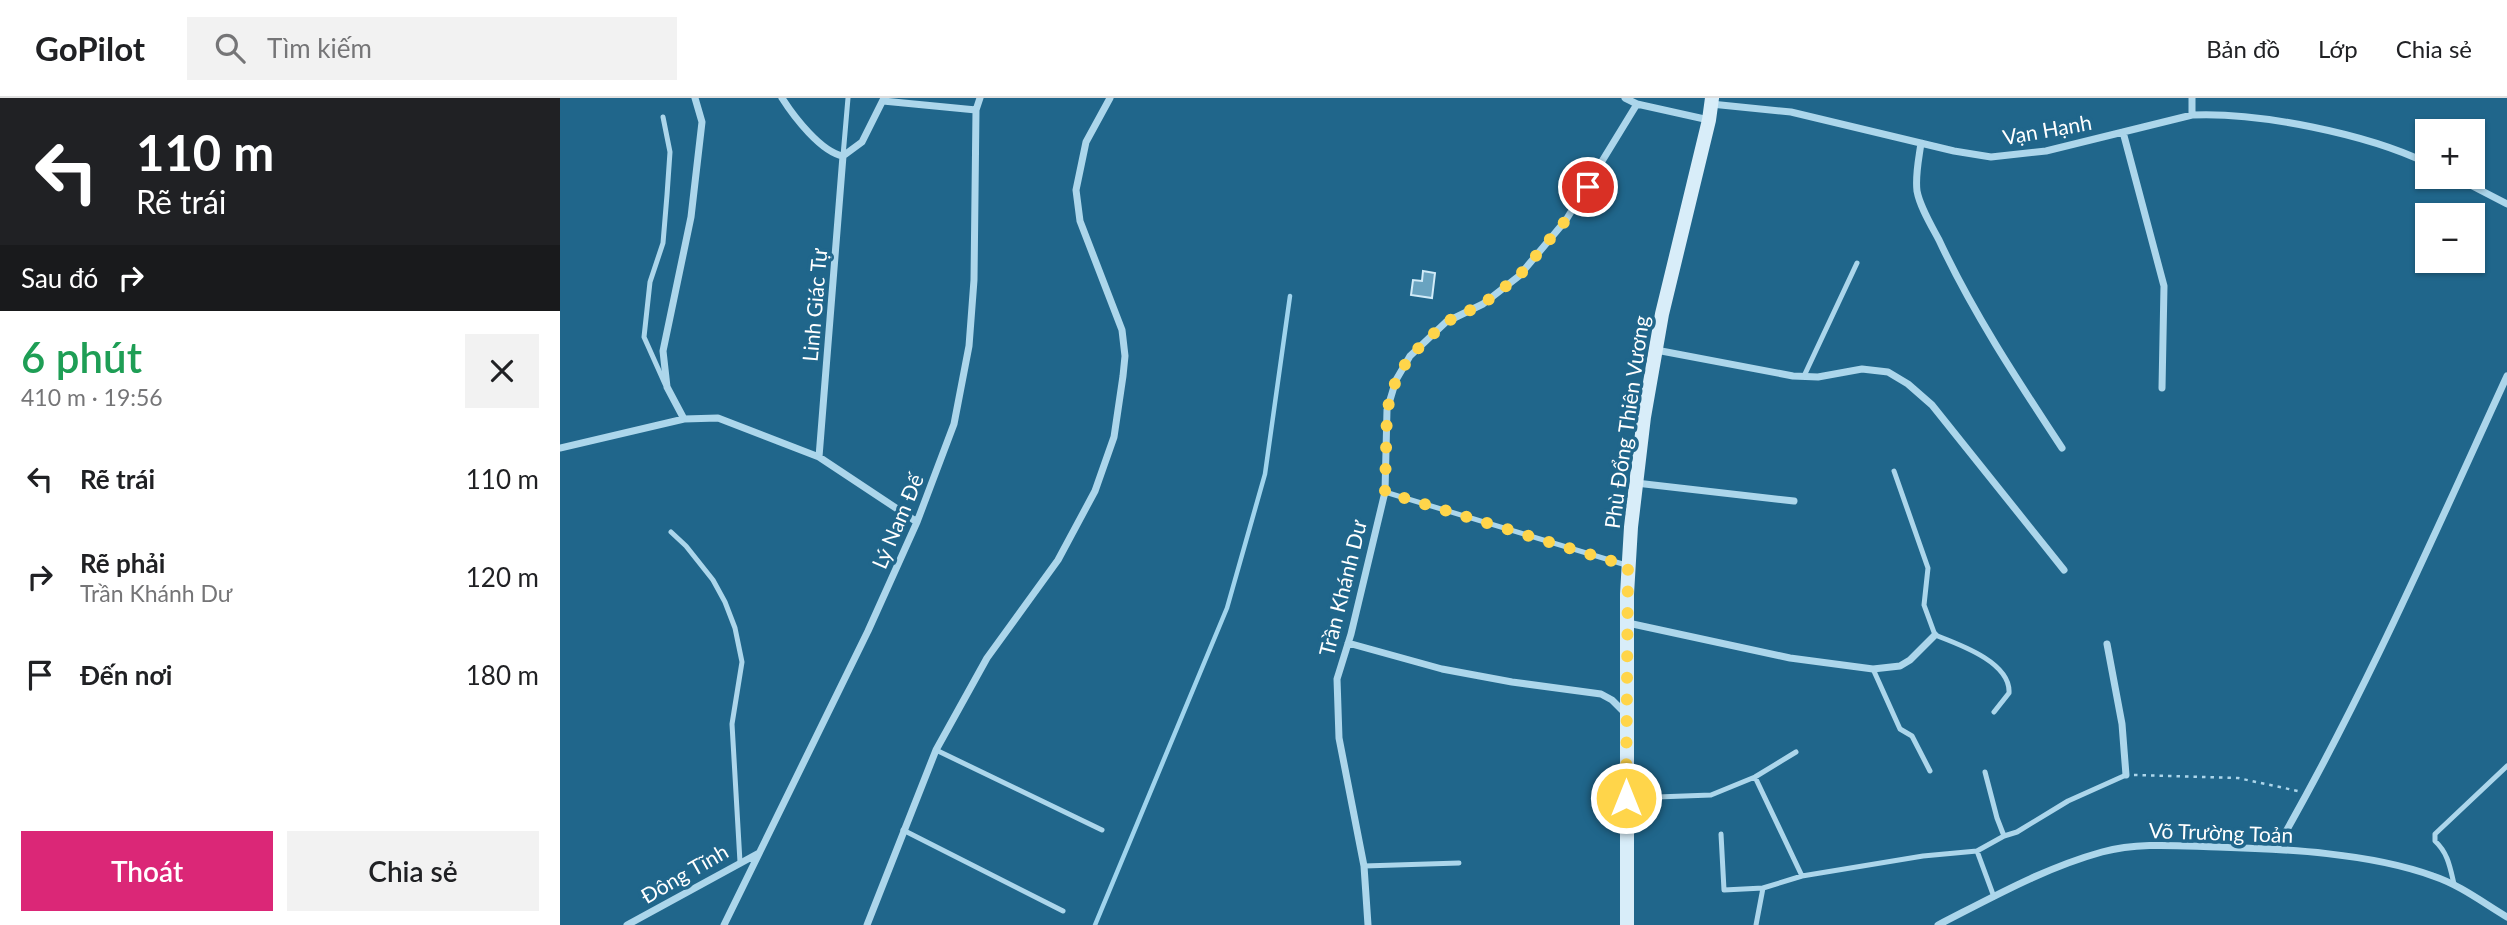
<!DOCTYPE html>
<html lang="vi">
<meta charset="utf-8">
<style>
:root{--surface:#fff;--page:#f2f2f2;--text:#202124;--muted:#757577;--line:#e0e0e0;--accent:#db2777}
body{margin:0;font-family:Lato,sans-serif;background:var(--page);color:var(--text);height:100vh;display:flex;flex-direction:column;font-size:26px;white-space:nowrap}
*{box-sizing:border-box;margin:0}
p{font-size:23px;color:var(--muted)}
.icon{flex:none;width:38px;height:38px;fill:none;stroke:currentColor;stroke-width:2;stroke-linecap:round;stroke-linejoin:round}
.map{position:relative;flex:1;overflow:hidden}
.side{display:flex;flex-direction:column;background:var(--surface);width:560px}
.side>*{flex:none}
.banner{background:#202124;color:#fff;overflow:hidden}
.tools{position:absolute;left:1855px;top:21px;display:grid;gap:14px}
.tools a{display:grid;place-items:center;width:70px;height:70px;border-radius:0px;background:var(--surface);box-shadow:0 2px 5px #0004;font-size:35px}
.pin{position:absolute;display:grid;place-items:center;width:60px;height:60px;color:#fff;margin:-30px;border:4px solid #fff;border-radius:50%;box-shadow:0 2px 7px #0007}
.me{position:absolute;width:77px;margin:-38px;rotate:0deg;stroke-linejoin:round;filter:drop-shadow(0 0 5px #0008)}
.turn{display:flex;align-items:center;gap:24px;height:147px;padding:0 21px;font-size:32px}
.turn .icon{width:91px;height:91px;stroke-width:2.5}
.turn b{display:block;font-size:49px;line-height:60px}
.then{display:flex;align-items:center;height:66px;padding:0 21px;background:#0003;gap:14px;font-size:26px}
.round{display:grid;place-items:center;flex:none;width:74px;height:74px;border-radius:0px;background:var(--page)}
.head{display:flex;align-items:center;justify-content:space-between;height:119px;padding:0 21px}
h1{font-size:42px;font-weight:600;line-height:52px;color:#1e9e55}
.cta{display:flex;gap:14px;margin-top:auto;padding:14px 21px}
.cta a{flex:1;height:80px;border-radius:0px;background:var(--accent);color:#fff;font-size:28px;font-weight:600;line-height:80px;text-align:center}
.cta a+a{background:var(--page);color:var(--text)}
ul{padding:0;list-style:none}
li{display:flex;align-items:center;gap:21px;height:98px;padding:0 21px}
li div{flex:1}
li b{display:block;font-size:26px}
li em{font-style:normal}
header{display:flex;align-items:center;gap:42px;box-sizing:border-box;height:98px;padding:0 35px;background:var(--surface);border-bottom:2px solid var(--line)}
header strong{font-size:33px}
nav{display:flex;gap:38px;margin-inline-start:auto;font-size:24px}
.search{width:490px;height:63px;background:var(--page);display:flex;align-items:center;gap:18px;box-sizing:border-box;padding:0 24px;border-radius:0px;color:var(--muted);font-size:26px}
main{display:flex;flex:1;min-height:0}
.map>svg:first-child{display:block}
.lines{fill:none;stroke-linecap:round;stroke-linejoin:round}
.stream{stroke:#a0d4ed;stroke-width:4.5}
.building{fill:#69a3c0;stroke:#d1ebf8;stroke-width:2}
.path{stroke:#acd6eb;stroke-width:2.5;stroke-dasharray:3.5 5;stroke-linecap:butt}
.lane{stroke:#acd6eb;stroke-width:5}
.street{stroke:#acd6eb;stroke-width:7}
.secondary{stroke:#d8edf9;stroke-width:14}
.route{stroke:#ffd54a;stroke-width:12;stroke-dasharray:0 21.6}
.labels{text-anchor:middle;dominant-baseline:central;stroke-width:7;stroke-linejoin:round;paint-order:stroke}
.street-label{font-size:21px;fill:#fff;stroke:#20668b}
</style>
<header>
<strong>GoPilot</strong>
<div class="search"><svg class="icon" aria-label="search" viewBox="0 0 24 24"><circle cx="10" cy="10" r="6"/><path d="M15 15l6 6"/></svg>Tìm kiếm</div>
<nav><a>Bản đồ</a><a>Lớp</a><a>Chia sẻ</a></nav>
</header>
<main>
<section class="side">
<div class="banner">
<div class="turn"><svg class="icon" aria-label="left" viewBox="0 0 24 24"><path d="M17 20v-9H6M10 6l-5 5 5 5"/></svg><div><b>110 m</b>Rẽ trái</div></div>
<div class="then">Sau đó<svg class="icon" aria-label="right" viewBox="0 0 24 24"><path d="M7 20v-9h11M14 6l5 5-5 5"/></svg></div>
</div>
<div class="head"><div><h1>6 phút</h1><p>410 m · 19:56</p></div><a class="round"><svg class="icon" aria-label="close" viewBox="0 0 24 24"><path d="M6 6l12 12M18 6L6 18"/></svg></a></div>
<ul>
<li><svg class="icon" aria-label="left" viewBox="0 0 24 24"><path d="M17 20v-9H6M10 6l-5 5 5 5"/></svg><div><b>Rẽ trái</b></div><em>110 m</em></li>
<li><svg class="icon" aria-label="right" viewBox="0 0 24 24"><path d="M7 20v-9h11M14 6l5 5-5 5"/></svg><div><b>Rẽ phải</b><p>Trần Khánh Dư</p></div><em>120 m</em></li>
<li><svg class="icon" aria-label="arrive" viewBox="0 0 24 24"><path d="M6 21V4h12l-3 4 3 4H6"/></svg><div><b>Đến nơi</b></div><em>180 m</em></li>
</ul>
<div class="cta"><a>Thoát</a><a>Chia sẻ</a></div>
</section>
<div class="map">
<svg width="1947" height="827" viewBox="0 0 1947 827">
<rect width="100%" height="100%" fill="#20668b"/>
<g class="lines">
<path class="stream" d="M535,827L667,510L705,376L730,198"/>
</g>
<path class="building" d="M863,173L875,175L872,200L851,197L853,182L862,183Z"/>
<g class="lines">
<path class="path" d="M1574,677L1678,680L1738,693"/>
<path class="lane" d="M103,19L110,54L107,97L103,145L90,184L84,239L105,286
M283,58L288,0
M1244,278L1297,165
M1334,373L1368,470L1364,507L1375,537C1398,546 1451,564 1449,595L1434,614
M825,394L1066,467
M111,434L126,448L153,482L165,504L175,530L182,564L172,626L180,764
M1313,571L1340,631L1352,638L1370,673
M376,652L542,732
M1425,674L1437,720L1444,738
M1195,679L1242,778
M1070,700L1151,697L1195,679L1236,654
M343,732L503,813
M1161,736L1164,792L1203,790
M1417,753L1434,799
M804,768L899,765
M1894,786C1890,769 1888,755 1875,743V736L1947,668
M1196,827L1203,790L1242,778L1363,758L1417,753L1444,738L1457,734L1508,703L1566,677"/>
<path class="street" d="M222,0C234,19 261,54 283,58L302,44L324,0
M1065,0L1077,6L1149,22
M1632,0V17
M323,3L416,12
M1151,6L1231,14L1394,53L1431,59L1486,53L1632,17C1699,14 1807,36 1867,65
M1563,34L1604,188L1602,290
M1361,45C1359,60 1355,77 1357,93C1360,109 1371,127 1379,142C1413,215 1458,283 1502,350
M1895,79L1947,106
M1096,252L1233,278L1258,279L1302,271L1328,274L1348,286L1372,307L1504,472
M124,321L107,289L103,253L131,119L142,24L135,0
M0,350L124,321L158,320L259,359L357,424
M259,359L283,58
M1076,385L1234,403
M1068,525L1230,560L1313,571L1340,568L1350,562L1375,537
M788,545L882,571L952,584L1041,596L1052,602L1065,615
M1547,546L1562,626L1566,677
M1716,751C1804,598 1874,437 1947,278
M67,827L199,755
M164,827L308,533L357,424L394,326L409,248L414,182L416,12L420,0
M307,827L376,652L427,560L498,462L535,393L554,339L563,278L565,258L562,232L520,123L516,92L526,44L550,0
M808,827L804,768L779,640L777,581L791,536L825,394L827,312L836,282L850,258L886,224L923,206L959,178L1006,122L1077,6
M1378,827C1431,800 1484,770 1542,754C1580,744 1619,748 1658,749C1725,751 1810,755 1873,778C1900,787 1922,804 1947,819"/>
<path class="secondary" d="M1067,827V496L1071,429L1084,319L1102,216L1149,22L1152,0"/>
</g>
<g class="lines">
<path class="route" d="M1028,89L1006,122L959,178L923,206L886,224L850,258L836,282L827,312L825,394L1068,468L1066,700"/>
</g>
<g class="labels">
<g class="street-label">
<text transform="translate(1487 31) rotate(-10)">Vạn Hạnh</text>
<text transform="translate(254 207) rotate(-85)">Linh Giác Tự</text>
<text transform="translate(1066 324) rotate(-82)">Phù Đổng Thiên Vương</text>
<text transform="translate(337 423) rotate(-67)">Lý Nam Đế</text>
<text transform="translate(782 490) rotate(-76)">Trần Khánh Dư</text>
<text transform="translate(1661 734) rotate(2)">Võ Trường Toản</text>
<text transform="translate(124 775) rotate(-30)">Đông Tĩnh</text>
</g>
</g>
</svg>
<div class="tools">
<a>+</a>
<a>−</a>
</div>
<div class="pin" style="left:1028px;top:89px;background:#d93025"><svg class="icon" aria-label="arrive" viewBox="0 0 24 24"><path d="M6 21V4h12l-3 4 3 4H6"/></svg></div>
<svg class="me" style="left:1066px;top:700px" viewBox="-20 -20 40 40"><circle r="17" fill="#ffd54a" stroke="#fff" stroke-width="3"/><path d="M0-11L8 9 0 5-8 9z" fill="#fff"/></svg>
</div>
</main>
